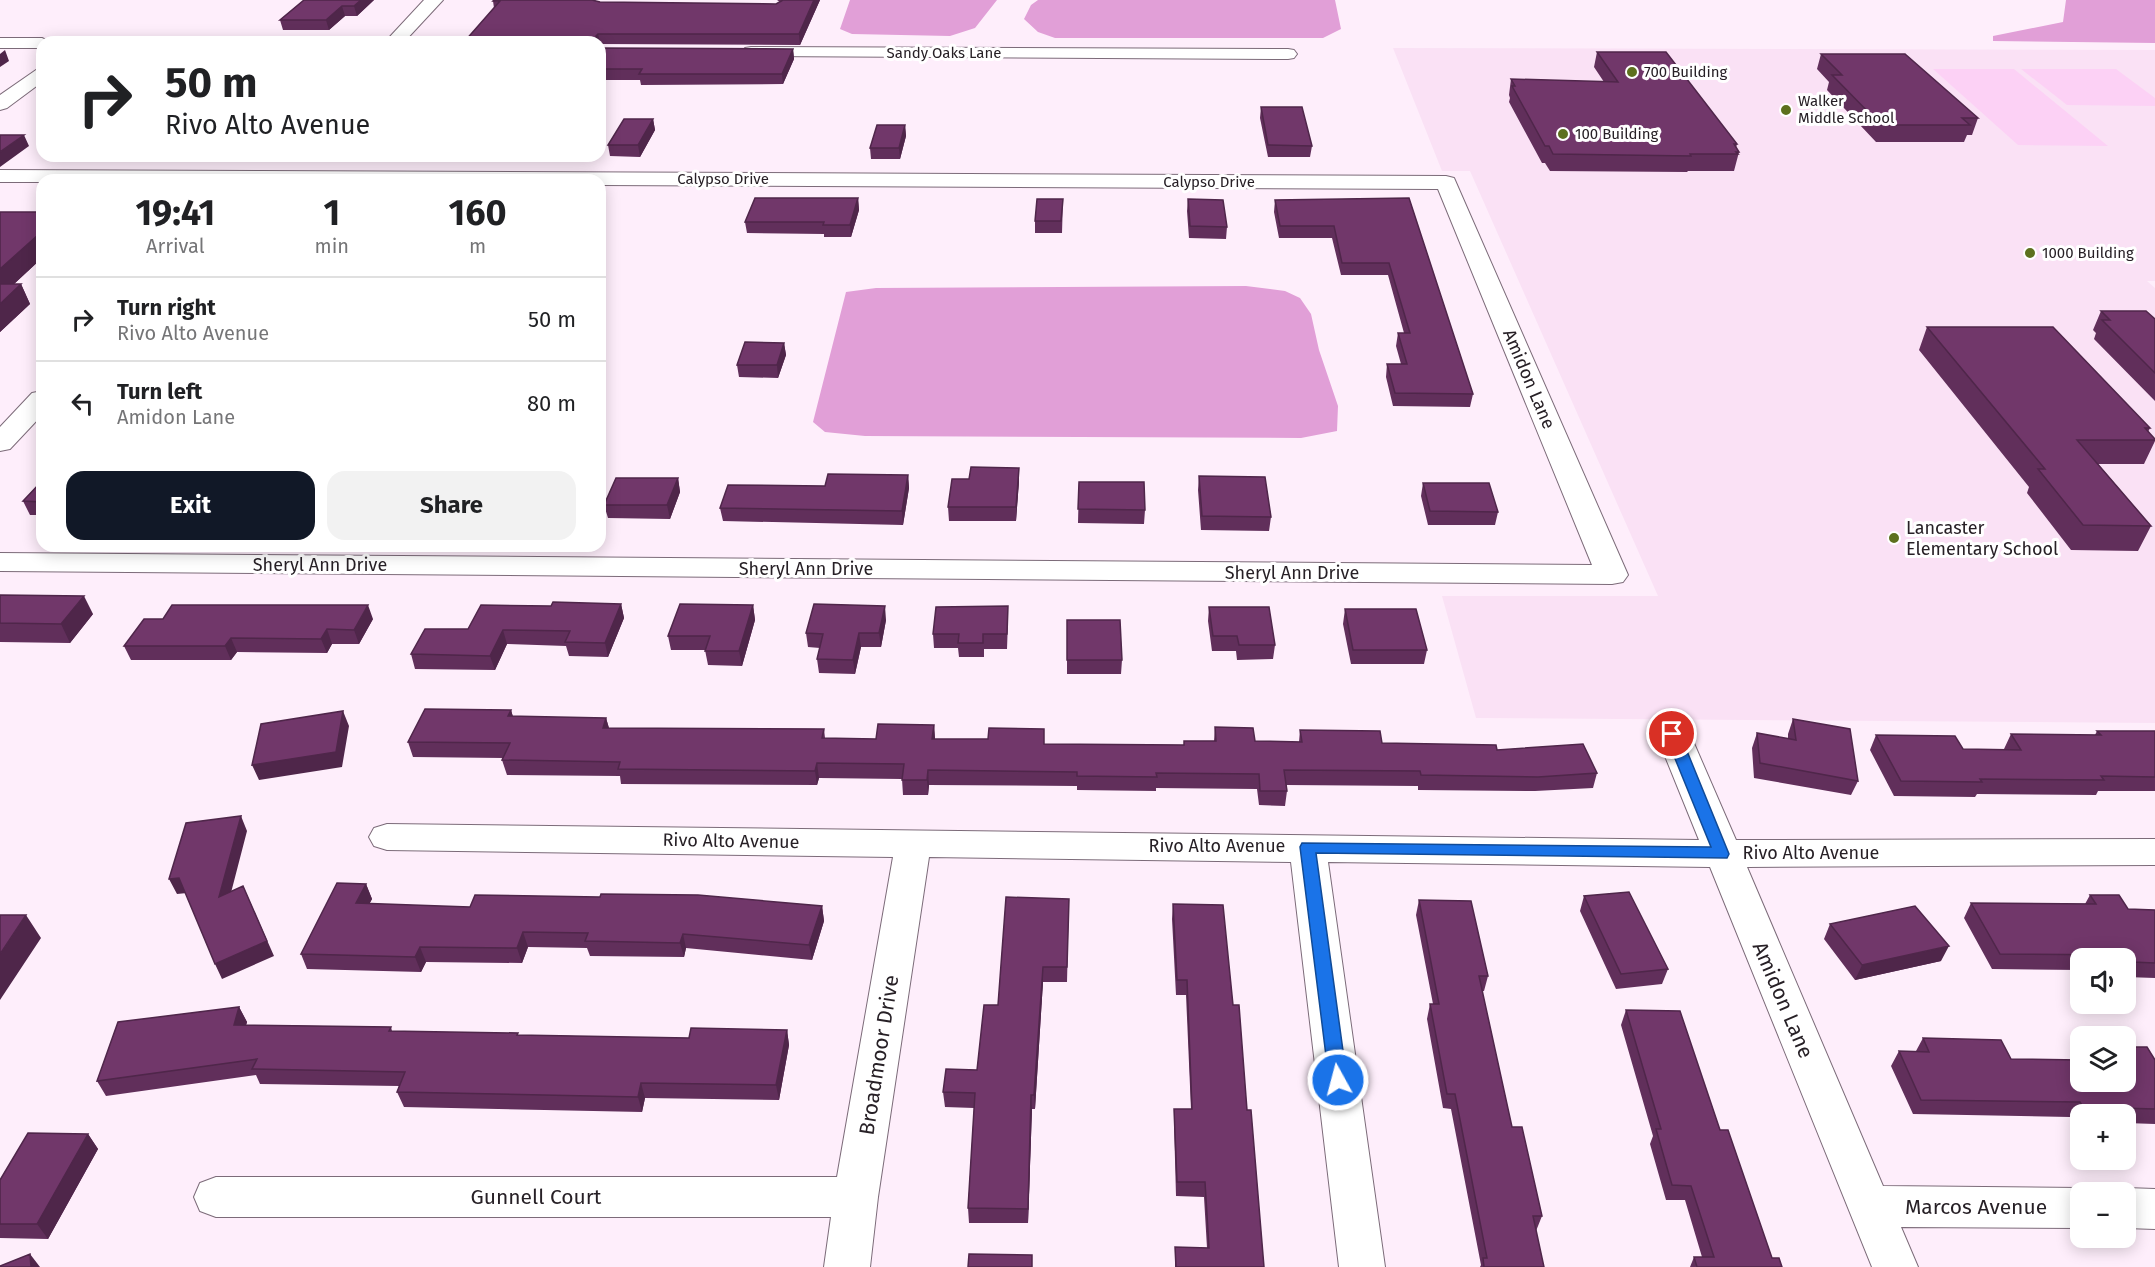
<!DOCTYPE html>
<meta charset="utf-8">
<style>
:root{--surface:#fff;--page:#f2f2f2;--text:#202124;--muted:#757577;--line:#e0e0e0;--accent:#111827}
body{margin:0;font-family:"Fira Sans",sans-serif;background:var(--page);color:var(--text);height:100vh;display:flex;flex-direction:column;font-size:22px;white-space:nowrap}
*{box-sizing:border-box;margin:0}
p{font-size:20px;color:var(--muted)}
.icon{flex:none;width:33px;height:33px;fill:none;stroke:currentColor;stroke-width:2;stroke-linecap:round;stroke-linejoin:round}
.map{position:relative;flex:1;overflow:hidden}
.side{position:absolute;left:36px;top:174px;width:570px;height:378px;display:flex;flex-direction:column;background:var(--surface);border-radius:18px;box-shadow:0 3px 15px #0003}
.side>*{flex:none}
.top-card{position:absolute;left:36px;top:36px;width:570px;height:126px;border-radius:18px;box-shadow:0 3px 15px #0003;background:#fff;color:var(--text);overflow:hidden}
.tools{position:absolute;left:2070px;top:948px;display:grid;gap:12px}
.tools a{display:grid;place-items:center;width:66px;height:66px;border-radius:12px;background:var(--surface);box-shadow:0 3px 15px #0003;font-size:30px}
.pin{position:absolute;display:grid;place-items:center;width:51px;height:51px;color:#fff;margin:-26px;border:3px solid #fff;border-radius:50%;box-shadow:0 2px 6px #0007}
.me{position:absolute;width:66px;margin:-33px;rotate:353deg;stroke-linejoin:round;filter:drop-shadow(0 0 4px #0008)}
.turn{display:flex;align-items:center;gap:21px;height:126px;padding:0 30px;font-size:27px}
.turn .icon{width:78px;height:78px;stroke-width:2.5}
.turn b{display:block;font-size:42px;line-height:51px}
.eta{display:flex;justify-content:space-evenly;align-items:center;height:102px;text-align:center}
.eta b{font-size:36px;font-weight:700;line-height:42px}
.primary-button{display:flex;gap:12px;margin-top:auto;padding:12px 30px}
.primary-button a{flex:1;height:69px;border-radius:18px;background:var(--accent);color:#fff;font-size:24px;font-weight:700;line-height:69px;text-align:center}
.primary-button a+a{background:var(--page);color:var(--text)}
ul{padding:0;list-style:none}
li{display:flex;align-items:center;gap:18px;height:84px;padding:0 30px;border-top:2px solid var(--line)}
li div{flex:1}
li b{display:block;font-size:22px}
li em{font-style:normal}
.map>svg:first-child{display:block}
.built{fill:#fae1f5}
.green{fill:#fcd1f5}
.water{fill:#e19fd7}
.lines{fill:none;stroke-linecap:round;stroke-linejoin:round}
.minor-casing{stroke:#7c6b79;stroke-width:2}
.tertiary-casing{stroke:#7c6b79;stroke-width:2}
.minor{fill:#fff;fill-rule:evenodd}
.tertiary{fill:#fff;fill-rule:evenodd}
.wall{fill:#612f5b}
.shaded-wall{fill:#4f264a}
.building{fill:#71376a;stroke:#4f264a;stroke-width:1.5}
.route{fill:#1a73e8;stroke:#114b97;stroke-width:1.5}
.poi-dot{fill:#5d701e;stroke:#fff;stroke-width:2}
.labels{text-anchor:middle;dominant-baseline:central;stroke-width:6;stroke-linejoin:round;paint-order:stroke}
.far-street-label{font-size:15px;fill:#272026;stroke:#fff}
.far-poi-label{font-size:15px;fill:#272026;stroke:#fff;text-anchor:start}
.street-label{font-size:18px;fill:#272026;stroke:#fff}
.poi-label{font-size:18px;fill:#272026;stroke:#fff;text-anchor:start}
.near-street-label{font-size:21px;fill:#272026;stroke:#fff}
</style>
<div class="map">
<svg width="2155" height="1267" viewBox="0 0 2155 1267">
<rect width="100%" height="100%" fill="#feeefb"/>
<path class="built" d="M1393,48L2155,50V281H2147L2155,288V723L1476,718L1442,596H1658L1470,171H1442Z"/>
<path class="green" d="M1933,69H2014L2108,146L2018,145Z
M2021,69H2116L2155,98V106L2067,105Z"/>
<path class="water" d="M850,0H997L975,28L950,36L852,34L840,29Z
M1038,0H1335L1341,29L1323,38H1055L1038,32L1024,19L1031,5Z
M2066,0H2155V43L1993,41V36L2063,22Z
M1246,286L1285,291L1300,298L1311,314L1319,350L1338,406L1337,431L1301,438L865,436L825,432L813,422L846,292L876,288Z"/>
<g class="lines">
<g class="minor-casing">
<path id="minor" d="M751,47L1288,49L1294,50L1297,54L1294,58L1288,59L745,56L742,52L745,48Z
M42,69V82L7,108L0,110V95L36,70Z
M0,170L262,171L269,173L272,177L270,180H42V182H0Z
M1673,723L1685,726L1690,734L1736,840L2155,839V865L1747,867L1883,1186L2080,1188L2093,1192H2080V1228L1901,1227L1918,1267H1872L1710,867L1328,862L1385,1267H1339L1291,862L929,857L878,1197L870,1267H824L831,1217H216L200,1211L194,1197L200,1183L216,1177H837L893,857L387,850L374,846L369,837L374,828L387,824L1699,840L1656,734L1661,726Z
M2126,1188L2155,1189V1229L2126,1228V1192H2113Z"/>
</g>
<g class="tertiary-casing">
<path id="tertiary" d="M424,0H443L404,42H385Z
M0,38H42L50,42H42V48H0Z
M262,171L1446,176L1454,178L1628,575L1623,582L1612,584L0,571V553L1592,565L1438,189L600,185V180H253L251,177L254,172Z
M42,391V415L10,449L0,451V427L32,393Z"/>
</g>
<use href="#minor" class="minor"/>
<use href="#tertiary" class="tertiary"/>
</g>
<path class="wall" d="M304,0H374L357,16H345L329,30H283L280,20Z
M777,0H820L800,45L600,44V42H464L494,8L493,1L776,4L780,2Z
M600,48L793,49L794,59L783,84L641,85L640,80H600Z
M1597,52L1737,144L1736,148L1739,152L1734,171H1688L1687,172L1550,171L1545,163H1542L1509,102L1510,98L1509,95L1511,79L1604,82L1594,67Z
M1821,54L1978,118L1972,135H1967L1964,142H1876L1827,90L1829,82L1817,69Z
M1261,107L1312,146L1310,157H1268L1260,118Z
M653,119L655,130L640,157L610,156L608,145Z
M905,125L906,136L900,159H871L870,148Z
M120,156H221L218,158L121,160Z
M858,198L859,210L851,237H824V234L747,233L745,222Z
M1409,198L1473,394L1470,407L1393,406L1386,377L1387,364H1401L1396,346L1398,333H1404L1388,275H1341L1332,238H1279L1274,212L1275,200Z
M1063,199L1062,233H1035V221Z
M1188,199L1227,227L1226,239L1189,238L1187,211Z
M0,212H42V258L14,284H21L30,304L0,332Z
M2101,311L2155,319V401L2094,339L2096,333L2093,330Z
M1927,327L2150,428L2148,432L2155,439V441L2144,464H2098L2151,526L2138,551L2071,550L2027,493L2029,487L1919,350Z
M784,343L786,355L778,378L739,377L737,365Z
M1019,468V481L1016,521H949L948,507L969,479Z
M908,475L909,488L903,525L723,521L720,508L825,486Z
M1199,476L1271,517L1269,531L1201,530L1198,490Z
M678,478L680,492L670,519L608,518L604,505Z
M42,481V515H30L23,501Z
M1079,482L1145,510L1144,524L1078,523Z
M1423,483L1498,512L1495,525H1428L1421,496Z
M0,595L93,614L70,643L0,642Z
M621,604L624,618L608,657L569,656L566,646L507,644L495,670L415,669L411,654L468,629L551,606Z
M753,605L755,620L742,666L708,665L705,650H671L668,636Z
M1209,607L1275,645L1273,659L1237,660L1236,651H1212L1208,621Z
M1345,609L1427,650L1424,664H1351L1343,624Z
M373,619L359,644H332L327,653L237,652L231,660H131L124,646Z
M886,620L881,647H861L855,674L819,673L817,659L820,648L808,647L806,633Z
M1008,620L1007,649H984V657H959L958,648H934L933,634Z
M1067,620L1122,660L1121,674H1067Z
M511,710L513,717L606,718L609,728L824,729L825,738L876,739L934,725L935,739L1045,744L1184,745V741H1214L1215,727L1255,741L1299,742L1300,730L1382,743L1497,750L1597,773L1593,788L1535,791L1418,790V786L1286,785L1287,791L1285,806L1259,805L1257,789L1156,788V791L1077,790V786L929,785L928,795H903L902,779L819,778L817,785L621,784L620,776L507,775L502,760L503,758L413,757L408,742Z
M1793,719L1858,781L1851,795L1754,778L1752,748L1757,733L1788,739V734Z
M2097,731H2155V791H2098L2096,795L1977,794L1975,797L1894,796L1870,750L1876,735L1963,749L2005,750L2004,749L2011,734L2095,735Z
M366,884L372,899L369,904L470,907L822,906L824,921L812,960L686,948L684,957L590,956L587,948L528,947L522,963L426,962L421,972L307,969L301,954Z
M2090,895L2128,909L2155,910V978L2126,977V958H2080V970L1992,969L1964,918L1971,903L2085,904Z
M1584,896L1668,969L1662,984L1616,989L1580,911Z
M1069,899L1067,982H1043L1035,1109H1032L1028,1223H969L968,1208L974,1108L945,1107L943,1092L977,1070L998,1005Z
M1419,900L1488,976L1484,991H1482L1512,1127L1542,1216L1536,1231L1544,1267H1480L1481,1265L1451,1109L1443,1108L1427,1019L1430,1004H1433L1416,915Z
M1173,904L1233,1005L1247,1110L1264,1267H1175V1247L1207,1248L1204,1197L1176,1196L1174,1124V1109H1191L1186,995H1176L1172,919Z
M1830,924L1941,961L1855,980L1824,939Z
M239,1007L247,1022L246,1025L391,1027L392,1031L519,1035L689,1038L787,1030L789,1045L779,1100L645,1098L642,1112L404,1107L397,1092L399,1086L260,1084L256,1075L106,1096L97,1081Z
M1626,1010L1720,1130L1772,1258L1782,1267H1690L1694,1257H1702L1685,1200H1666L1650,1144L1653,1136L1621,1025Z
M1923,1038L2011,1059L2073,1060L2080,1047V1082L2155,1060V1124L2126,1123V1114H2080V1122H2073L2070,1117L1913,1114L1891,1066L1899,1051H1916Z
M88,1134L98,1149L48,1239L0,1238V1180Z"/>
<path class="shaded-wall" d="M361,0H374L357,16L354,6Z
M814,0H820L800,45L799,34Z
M342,6L345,16L329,30L326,20Z
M598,34L600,42H597L596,36Z
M793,49L794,59L783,84L782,74Z
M5,50L9,61L0,67V54Z
M653,119L655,130L640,157L638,145Z
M905,125L906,136L900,159L899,148Z
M24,135L29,146L0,167V152Z
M370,156H404L371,162Z
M858,198L859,210L851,237L850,225Z
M38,235L42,244V258L0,297V269Z
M21,284L30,304L0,332V304Z
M784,343L786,355L778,378L777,365Z
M1019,468V481L1016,521V507Z
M908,475L909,488L903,525L902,511Z
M678,478L680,492L670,519L667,505Z
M84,596L93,614L70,643L61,624Z
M621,604L624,618L608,657L605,643Z
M368,605L373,619L359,644L354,630Z
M753,605L755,620L742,666L739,651Z
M885,606L886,620L881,647L879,633Z
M327,629L332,644L327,653L321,639Z
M503,630L507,644L495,670L490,656Z
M859,633L861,647L855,674L853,660Z
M231,638L237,652L231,660L225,646Z
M511,710L515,724L508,716Z
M343,711L349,726L342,767L259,780L252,765Z
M606,718L610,732L603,728Z
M934,725L935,739H932Z
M817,763L819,778L817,785L815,771Z
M928,770L929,785L928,795L927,780Z
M241,816L247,831L226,912L219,897Z
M179,878L187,893L177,894L169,879Z
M366,884L372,899L362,918L356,903Z
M243,886L274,956L222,979L215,964Z
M822,906L824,921L812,960L809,945Z
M26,915L41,938L0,1000V954Z
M523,932L528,947L522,963L517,948Z
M683,934L686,948L684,957L680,943Z
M1949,946L1941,961L1855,980L1862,965Z
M420,947L426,962L421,972L415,957Z
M1043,967V982L1035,1109L1034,1095Z
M239,1007L247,1022L242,1040L234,1025Z
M787,1030L789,1045L779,1100L776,1085Z
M641,1083L645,1098L642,1112L638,1097Z
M1031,1095L1032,1109L1028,1223V1209Z
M88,1134L98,1149L48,1239L37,1224Z
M30,1254L40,1267H31Z"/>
<path class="building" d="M304,0H361L354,6H342L326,20H280Z
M494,0H592L600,2L776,4L783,0H814L799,34H598L596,36L597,42H464L500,1H493Z
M600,48L793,49L782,74H639L642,69H600Z
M1597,52H1666L1737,144H1734L1739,152H1736L1738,154H1690L1691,156L1553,154L1549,146H1545L1512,86H1515L1511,79L1618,82Z
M1821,54H1905L1978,118H1962L1970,125H1881L1832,75H1842Z
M1261,107H1302L1312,146L1268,145Z
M624,119H653L638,145H608Z
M877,125H905L899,148H870Z
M0,135H24L0,152Z
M755,198H858L850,225H823L824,222H745Z
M1409,198L1473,394L1395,393L1387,364H1407L1398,333H1410L1389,263H1342L1334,226H1280L1275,200Z
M1037,199H1063L1061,221H1035Z
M1188,199L1223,200L1227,227L1190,226Z
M0,212H42V235H38L0,269Z
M0,284H21L0,304Z
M2101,311H2146L2155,319V373L2102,320H2110Z
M1927,327H2053L2150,428H2145L2155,439V440H2077L2151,526L2083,525L2038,469H2045Z
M745,342L784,343L777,365H737Z
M971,467L1019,468L1016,507H948L952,479H969Z
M828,474L908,475L902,511L720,508L728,485L825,486Z
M1199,476L1265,477L1271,517L1202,516Z
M616,478H678L667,505H604Z
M42,481V502L23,501Z
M1079,482H1144L1145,510L1078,509Z
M1423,483H1489L1498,512L1430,511Z
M0,595L84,596L61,624L0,623Z
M553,602L621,604L605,643L565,642L570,631L503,630L490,656L411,654L425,629H468L481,605L551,606Z
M680,604L753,605L739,651H705L710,636H668Z
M814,604L885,606L879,633H859L853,660L817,659L823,634L806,633Z
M172,605H368L354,630L327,629L321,639L231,638L225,646H124L144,619H163Z
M1008,606L1007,634H983V643H958L959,634H933L936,607Z
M1209,607H1269L1275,645H1239L1237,636H1213Z
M1345,609H1416L1427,650H1353Z
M1067,620H1120L1122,660H1067Z
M425,709L511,710L508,716L606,718L603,728L824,729L822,738L876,739L878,724L934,725L932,739H988L989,728L1044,729V744L1184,745V741H1216L1215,727L1253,728L1255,741L1302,742L1300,730L1380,731L1382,743L1496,745L1497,750L1583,744L1597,773L1538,777L1421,775L1420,771L1284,770L1287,791H1260L1259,774L1156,773L1157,777L1077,776V772L928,770L927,780H902L904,764L817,763L815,771L618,769L620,762L502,760L510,743L408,742Z
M343,711L336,752L252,765L261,724Z
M1793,719L1850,729L1858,781L1760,763L1757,733L1796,740Z
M2097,731H2155V777L2101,776L2104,780L1980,779L1982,782L1901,781L1876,735L1955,736L1963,749L2021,750L2011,734L2101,735Z
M241,816L219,897L243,886L267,941L215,964L179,878L169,879L186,823Z
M337,883L366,884L356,903L470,907L475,895L600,897L601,894L698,895L822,906L809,945L683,934L680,943L585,941L588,933L523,932L517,948L420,947L415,957L301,954Z
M1629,892L1668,969L1621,974L1584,896Z
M2090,895H2119L2128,909L2155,910V963L2132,962L2128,955L2000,954L1971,903L2096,904Z
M1006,897L1069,899L1067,967H1043L1034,1095H1031L1028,1209L968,1208L975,1093L943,1092L946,1069L977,1070L984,1005H998Z
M1419,900L1471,901L1488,976H1479L1512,1127H1522L1542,1216H1533L1544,1267H1484L1483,1258H1487L1455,1094H1447L1430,1004H1439Z
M1173,904L1223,905L1233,1005H1239L1247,1110H1251L1264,1267H1176L1175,1247L1209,1248L1205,1182H1177L1174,1109H1192L1187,980H1177Z
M1915,906L1949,946L1862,965L1830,924Z
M0,915H26L0,954Z
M239,1007L234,1025L391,1027L389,1031L518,1033L517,1035L689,1038L691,1028L787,1030L776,1085L641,1083L638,1097L397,1092L405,1072L252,1069L257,1059L97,1081L118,1022Z
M1626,1010L1680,1011L1720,1130H1728L1772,1258H1779L1782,1267H1697L1694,1257H1714L1691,1186L1672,1185L1656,1129H1661Z
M1923,1038L2001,1040L2011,1059L2080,1060V1082H2126V1047H2147L2155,1060V1109L2083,1107L2080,1102L1921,1100L1899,1051L1929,1052Z
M28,1133L88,1134L37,1224H0V1180Z
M30,1254L31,1267H0V1266Z
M969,1254L1032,1255V1267H968Z"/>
<path class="route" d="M1672,729L1680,734L1729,854L1727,858L1316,853L1347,1080L1344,1086L1338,1088L1331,1086L1329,1080L1300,847L1302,843L1711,847L1665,734Z"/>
<g class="poi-dot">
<circle cx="1632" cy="72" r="6"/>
<circle cx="1786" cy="110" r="6"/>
<circle cx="1563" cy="134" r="6"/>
<circle cx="2030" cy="253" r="6"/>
<circle cx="1894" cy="538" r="6"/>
</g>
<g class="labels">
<g class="far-street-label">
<text x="944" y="53">Sandy Oaks Lane</text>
<text x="723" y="179">Calypso Drive</text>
<text x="1209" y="182">Calypso Drive</text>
</g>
<g class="far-poi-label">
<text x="1644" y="72">700 Building</text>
<text x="1798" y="101">Walker<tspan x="1798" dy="17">Middle School</tspan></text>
<text x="1575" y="134">100 Building</text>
<text x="2042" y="253">1000 Building</text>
</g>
<g class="street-label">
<text transform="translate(1529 379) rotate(67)">Amidon Lane</text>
<text x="320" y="565">Sheryl Ann Drive</text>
<text x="806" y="569">Sheryl Ann Drive</text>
<text x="1292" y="573">Sheryl Ann Drive</text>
<text transform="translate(731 841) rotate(1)">Rivo Alto Avenue</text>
<text x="1217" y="846">Rivo Alto Avenue</text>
<text x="1811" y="853">Rivo Alto Avenue</text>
</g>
<g class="poi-label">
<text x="1906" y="528">Lancaster<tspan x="1906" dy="21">Elementary School</tspan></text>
</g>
<g class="near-street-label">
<text transform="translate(1783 1000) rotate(67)">Amidon Lane</text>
<text transform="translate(879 1055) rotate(-81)">Broadmoor Drive</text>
<text x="536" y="1197">Gunnell Court</text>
<text x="1976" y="1207">Marcos Avenue</text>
</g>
</g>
</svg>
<div class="tools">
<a><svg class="icon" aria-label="sound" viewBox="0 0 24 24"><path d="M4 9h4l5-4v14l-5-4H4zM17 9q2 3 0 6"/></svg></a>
<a><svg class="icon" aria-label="layers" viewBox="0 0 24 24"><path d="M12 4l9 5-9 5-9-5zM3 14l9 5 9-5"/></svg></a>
<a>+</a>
<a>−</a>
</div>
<div class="pin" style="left:1672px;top:734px;background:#d93025"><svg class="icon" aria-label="arrive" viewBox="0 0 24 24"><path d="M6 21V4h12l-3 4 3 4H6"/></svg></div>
<svg class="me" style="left:1338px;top:1080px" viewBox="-20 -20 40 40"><circle r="17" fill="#1a73e8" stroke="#fff" stroke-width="3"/><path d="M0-11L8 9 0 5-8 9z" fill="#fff"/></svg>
<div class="top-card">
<div class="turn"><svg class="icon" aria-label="right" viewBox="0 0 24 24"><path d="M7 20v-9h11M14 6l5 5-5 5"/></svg><div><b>50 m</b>Rivo Alto Avenue</div></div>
</div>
<section class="side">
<div class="eta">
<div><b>19:41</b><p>Arrival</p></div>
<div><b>1</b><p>min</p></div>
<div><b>160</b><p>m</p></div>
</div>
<ul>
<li><svg class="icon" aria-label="right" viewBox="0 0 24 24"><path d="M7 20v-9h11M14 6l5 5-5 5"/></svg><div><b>Turn right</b><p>Rivo Alto Avenue</p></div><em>50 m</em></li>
<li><svg class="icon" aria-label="left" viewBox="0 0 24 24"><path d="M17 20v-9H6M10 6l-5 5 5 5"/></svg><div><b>Turn left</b><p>Amidon Lane</p></div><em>80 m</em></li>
</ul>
<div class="primary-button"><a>Exit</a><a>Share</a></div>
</section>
</div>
